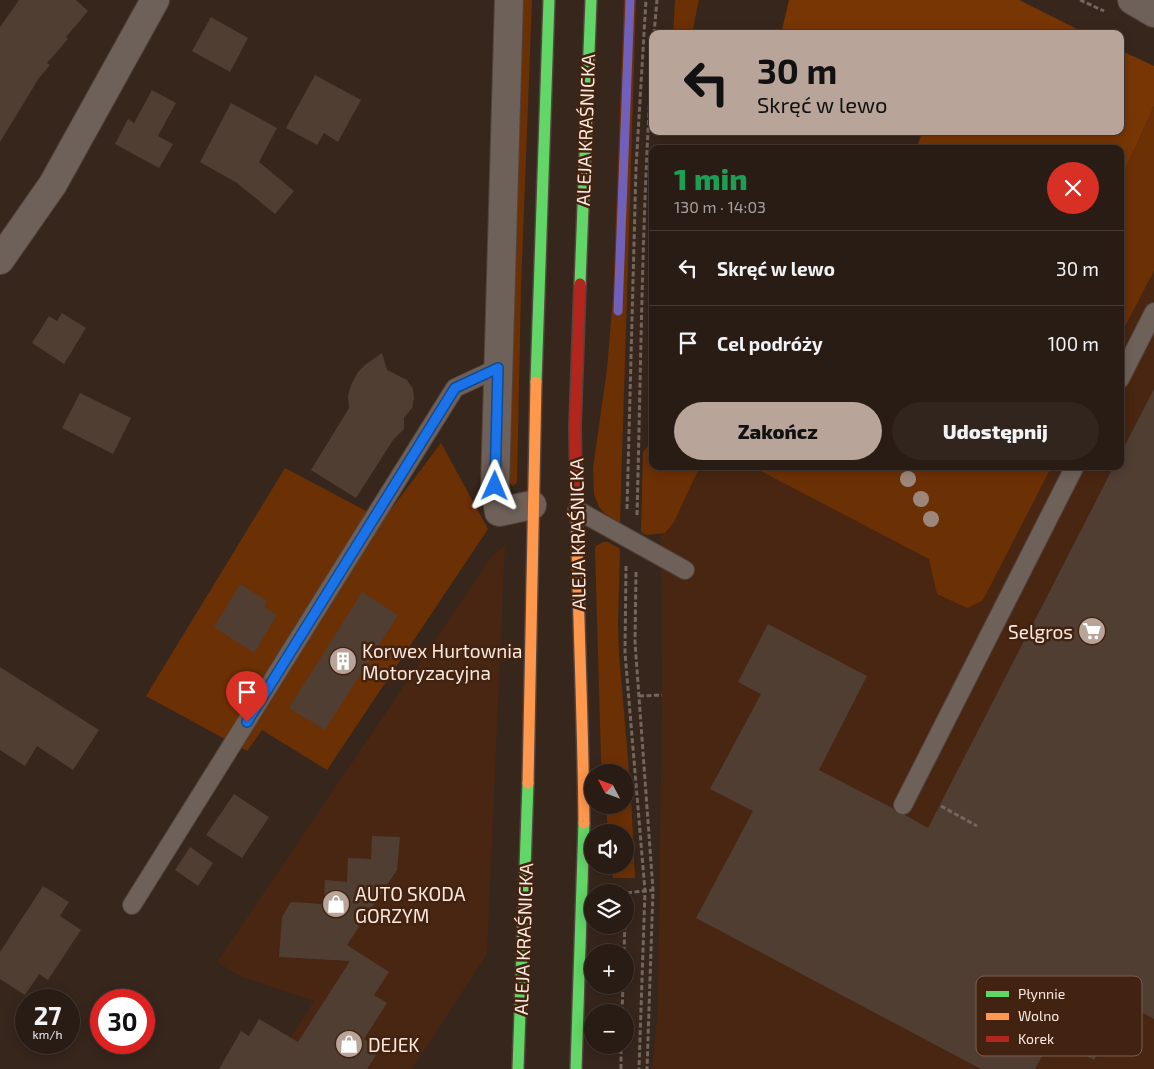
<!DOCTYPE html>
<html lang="pl">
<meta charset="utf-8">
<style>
:root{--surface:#291c15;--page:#31251e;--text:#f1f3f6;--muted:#a5a1a0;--line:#453a34;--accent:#b8a499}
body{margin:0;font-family:"Exo 2",sans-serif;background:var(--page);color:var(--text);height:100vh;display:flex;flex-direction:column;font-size:19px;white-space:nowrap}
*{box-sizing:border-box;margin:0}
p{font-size:16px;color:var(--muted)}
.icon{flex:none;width:28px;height:28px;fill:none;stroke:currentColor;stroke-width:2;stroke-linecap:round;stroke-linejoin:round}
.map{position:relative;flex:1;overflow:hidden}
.panel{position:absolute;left:649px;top:145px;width:475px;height:325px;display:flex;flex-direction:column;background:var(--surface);border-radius:10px;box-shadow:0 2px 12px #0003,0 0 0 1px var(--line)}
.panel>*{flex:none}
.top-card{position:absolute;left:649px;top:30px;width:475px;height:105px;border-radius:10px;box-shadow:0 2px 12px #0003,0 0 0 1px var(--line);background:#b8a499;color:#111;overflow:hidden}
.needle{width:32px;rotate:311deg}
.controls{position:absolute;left:584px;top:764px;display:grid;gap:10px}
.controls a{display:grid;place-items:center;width:50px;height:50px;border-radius:50%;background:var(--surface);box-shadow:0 2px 12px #0003,0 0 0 1px var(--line);font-size:25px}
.speed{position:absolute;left:15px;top:989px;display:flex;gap:10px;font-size:25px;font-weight:700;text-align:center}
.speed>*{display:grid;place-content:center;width:65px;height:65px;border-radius:50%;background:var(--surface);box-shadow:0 2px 12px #0003,0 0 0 1px var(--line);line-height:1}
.speed small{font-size:12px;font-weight:400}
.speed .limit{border:8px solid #d22;background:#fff;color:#111}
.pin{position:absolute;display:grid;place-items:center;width:42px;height:42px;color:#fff;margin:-51px -21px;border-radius:50% 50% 50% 0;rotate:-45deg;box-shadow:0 0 5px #0007}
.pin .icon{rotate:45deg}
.me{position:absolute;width:55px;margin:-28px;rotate:1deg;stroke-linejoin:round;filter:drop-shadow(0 0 4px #0008)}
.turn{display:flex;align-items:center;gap:18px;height:105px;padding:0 25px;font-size:22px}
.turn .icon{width:65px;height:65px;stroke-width:2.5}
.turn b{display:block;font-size:35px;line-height:42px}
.round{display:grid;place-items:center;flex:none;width:52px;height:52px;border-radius:26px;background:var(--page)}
.headline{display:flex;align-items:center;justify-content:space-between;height:85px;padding:0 25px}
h1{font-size:30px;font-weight:800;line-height:38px;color:#1e9e55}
.primary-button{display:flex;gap:10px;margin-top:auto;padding:10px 25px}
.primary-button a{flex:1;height:58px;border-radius:30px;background:var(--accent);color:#111;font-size:20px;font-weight:800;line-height:58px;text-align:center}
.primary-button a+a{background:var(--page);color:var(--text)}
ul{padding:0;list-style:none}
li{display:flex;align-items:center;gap:15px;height:75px;padding:0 25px;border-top:1px solid var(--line)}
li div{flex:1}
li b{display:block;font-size:19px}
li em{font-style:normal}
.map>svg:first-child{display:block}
.built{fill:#482612}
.green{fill:#6c3005}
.forest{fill:#783604}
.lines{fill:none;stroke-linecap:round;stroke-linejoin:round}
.stream{stroke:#7160b9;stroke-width:9}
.building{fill:#503e33}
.lane-casing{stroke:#52433c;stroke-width:20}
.street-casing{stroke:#52433c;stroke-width:30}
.fast-casing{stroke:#52433c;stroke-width:14}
.slow-casing{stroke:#52433c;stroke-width:14}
.jam-casing{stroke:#52433c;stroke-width:14}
.path{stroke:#72665e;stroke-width:3;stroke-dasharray:5 2.5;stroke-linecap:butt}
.lane{stroke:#6e6159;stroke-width:18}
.street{stroke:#6e6159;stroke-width:28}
.fast{stroke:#63d668;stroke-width:11}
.slow{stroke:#ff974d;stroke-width:11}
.jam{stroke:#b3261e;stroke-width:11}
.tree{fill:#9d877b}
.route-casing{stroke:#114b97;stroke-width:12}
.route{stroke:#1a73e8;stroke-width:9}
.labels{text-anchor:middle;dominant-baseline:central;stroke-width:5;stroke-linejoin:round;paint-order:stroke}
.street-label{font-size:19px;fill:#fde8dd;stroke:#422311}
.poi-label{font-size:19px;fill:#fde8dd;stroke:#422311;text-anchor:start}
.key{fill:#422311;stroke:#7a5e4e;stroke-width:1}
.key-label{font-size:14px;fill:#fde8dd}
</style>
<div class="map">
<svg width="1154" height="1069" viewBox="0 0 1154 1069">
<rect width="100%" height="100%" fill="#37261c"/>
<path class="built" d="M1154,271V1069H652L658,1009L662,695L660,466H941L995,576L1052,466H1120V336Z
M505,545L487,954L412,1069H270L314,1001L240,976L217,962L492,556Z"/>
<path class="green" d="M520,0H532L521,288L517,482L513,486L509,483Z
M624,0H636L620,523L604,513L599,507L594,494L593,468L607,369L613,297Z
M675,0H699L692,34H673Z
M1154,106V271L1120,336V181Z
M652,441V466H700L674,522L665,533L646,535L641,532L643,452Z
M441,443L488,529L327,770L262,730L247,751L146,696L285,468L383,520Z
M751,466H1052L985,596L982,601L967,608L937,594L929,559Z
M603,542H608L620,549L618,625L619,653L631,795L635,878H613L611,865H625V832H608L606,805H625V772H602L601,759L595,549L596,546Z"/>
<path class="forest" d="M789,0H1019L1087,34H781Z
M1120,50L1154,66V106L1120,181V149H916L922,133L915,131H1120Z"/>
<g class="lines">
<path class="stream" d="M618,311L630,0"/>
</g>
<path class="building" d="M19,0H76L88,11L66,37L68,39L47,63L50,65L39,78L0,142V27Z
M211,17L248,38L230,72L192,51Z
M315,75L361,100L338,142L324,133L317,145L286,128Z
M152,90L176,103L158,136L173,144L159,168L115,144L128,119L134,123Z
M231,103L277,128L259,162L294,191L275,214L237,183L200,162Z
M62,313L86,328L64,364L32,343L49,316L57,321Z
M382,353L387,370L407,380L413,389L414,398L412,408L404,418V429L393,440L356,498L311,470L349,408L348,396L351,385L358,372L365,365Z
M1154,389V1019L1124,1003L1094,1060L1052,1038L1035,1069H981L696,918L753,811L710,789L761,694L738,682L768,624L867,676L819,770L894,809L898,814L905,815L928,828L1114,466H1120V455Z
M80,393L131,418L113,454L62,428Z
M240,584L267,601L264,607L277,615L254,653L214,627Z
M362,592L398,615L325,730L289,708Z
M0,667L99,730L73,770L37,746L25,766L0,750Z
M234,794L269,817L242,858L206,835Z
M372,836L400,837L397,870L347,945L389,972L374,995L387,1003L364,1039L380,1049L367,1069H219L241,1031L249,1036L259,1019L298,1042L350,961L279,957L282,917L291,902L324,904L325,880L347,882L348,858L371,859Z
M190,847L213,863L198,886L175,870Z
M43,886L69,902L60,916L81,930L48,980L39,974L25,995L0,979V952Z"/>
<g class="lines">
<g class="lane-casing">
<path id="lane" d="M1120,379L1154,312
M577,510L685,570
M903,805L1075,466
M132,905L455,388L498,368"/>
</g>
<g class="street-casing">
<path id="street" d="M509,0L495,486L499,512L532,505
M1132,0L1154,13
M0,260L53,184L155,0"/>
</g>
<g class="fast-casing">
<path id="fast" d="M580,284L591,0
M536,382L549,0
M518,1069L528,783
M576,1069L584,823"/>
</g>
<g class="slow-casing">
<path id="slow" d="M576,483C577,597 583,710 584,823
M528,783L536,382"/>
</g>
<g class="jam-casing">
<path id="jam" d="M576,483L575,427L580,284"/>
</g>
<path class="path" d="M1080,0L1104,11
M654,34L657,0
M627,509L636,168L646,0
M637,515C641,364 642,212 652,61
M626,566L625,653L645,891L639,1069
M636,572L635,642L653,890L647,1069
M639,696L662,695
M941,806L977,826
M624,952L626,893L653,890
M622,1012L623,985
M621,1069V1045"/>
<use href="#lane" class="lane"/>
<use href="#street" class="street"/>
<use href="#fast" class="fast"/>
<use href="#slow" class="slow"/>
<use href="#jam" class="jam"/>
</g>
<g class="tree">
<circle cx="908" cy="479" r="8"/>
<circle cx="921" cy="499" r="8"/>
<circle cx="931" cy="519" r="8"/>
</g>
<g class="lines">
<g class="route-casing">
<path id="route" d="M247,722L455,388L498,368L495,486"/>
</g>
<use href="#route" class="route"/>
</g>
<defs>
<g id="supermarket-disc" transform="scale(1.4375)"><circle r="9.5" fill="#b8a499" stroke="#422311"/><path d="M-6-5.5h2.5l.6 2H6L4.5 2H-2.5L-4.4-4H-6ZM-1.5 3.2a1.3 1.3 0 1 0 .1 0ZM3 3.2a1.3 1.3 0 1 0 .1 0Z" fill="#fff"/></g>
<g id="building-disc" transform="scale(1.4375)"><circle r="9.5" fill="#b8a499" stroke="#422311"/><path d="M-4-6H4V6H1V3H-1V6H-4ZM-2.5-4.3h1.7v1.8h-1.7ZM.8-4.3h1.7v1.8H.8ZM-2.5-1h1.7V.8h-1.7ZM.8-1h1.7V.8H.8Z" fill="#fff"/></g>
<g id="shop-disc" transform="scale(1.4375)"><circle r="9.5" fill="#b8a499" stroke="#422311"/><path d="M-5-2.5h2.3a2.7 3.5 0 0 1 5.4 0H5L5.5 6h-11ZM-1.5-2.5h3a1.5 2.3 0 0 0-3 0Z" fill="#fff"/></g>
</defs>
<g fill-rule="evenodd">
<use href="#supermarket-disc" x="1092" y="631"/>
<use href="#building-disc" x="343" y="661"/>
<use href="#shop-disc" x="336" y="904"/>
<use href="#shop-disc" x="349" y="1044"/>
</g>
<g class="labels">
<g class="street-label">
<text transform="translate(585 130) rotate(-88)">ALEJA KRAŚNICKA</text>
<text transform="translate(577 534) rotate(-91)">ALEJA KRAŚNICKA</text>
<text transform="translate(523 939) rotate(-88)">ALEJA KRAŚNICKA</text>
</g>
<g class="poi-label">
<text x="1073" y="631" text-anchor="end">Selgros</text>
<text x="362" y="650">Korwex Hurtownia<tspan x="362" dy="22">Motoryzacyjna</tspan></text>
<text x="355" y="893">AUTO SKODA<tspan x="355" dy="22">GORZYM</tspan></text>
<text x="368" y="1044">DEJEK</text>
</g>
</g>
<rect x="976" y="976" width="166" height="80" rx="8" class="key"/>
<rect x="986" y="991" width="23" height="6" fill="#63d668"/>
<rect x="986" y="1013" width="23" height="7" fill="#ff974d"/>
<rect x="986" y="1036" width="23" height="6" fill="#b3261e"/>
<g class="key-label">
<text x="1018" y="999">Płynnie</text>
<text x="1018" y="1021">Wolno</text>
<text x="1018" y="1044">Korek</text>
</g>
</svg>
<div class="controls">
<a><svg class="needle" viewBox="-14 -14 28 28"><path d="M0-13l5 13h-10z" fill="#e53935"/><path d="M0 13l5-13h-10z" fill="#a5a1a0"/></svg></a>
<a><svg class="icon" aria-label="sound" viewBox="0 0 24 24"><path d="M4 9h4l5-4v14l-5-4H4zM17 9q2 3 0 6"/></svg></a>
<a><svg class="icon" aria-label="layers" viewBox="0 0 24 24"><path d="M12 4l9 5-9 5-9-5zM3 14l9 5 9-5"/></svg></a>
<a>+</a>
<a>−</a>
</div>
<div class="speed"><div>27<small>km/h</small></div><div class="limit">30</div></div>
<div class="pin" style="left:247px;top:722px;background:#d93025"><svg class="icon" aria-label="arrive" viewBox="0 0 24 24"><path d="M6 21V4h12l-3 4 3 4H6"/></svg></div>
<svg class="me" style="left:495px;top:486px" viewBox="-20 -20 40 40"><path d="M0-17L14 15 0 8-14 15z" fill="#1a73e8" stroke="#fff" stroke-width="4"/></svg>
<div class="top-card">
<div class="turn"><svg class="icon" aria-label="left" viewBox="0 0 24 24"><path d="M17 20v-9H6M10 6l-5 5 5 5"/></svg><div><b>30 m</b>Skręć w lewo</div></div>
</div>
<section class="panel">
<div class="headline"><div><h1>1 min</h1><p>130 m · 14:03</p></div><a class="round" style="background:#d93025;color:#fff"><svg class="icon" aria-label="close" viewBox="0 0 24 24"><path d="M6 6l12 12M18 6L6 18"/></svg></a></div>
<ul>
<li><svg class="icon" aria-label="left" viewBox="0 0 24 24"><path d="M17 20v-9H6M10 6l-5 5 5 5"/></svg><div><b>Skręć w lewo</b></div><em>30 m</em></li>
<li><svg class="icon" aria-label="arrive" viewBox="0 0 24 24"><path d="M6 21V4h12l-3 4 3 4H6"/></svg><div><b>Cel podróży</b></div><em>100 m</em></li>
</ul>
<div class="primary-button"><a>Zakończ</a><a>Udostępnij</a></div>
</section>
</div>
